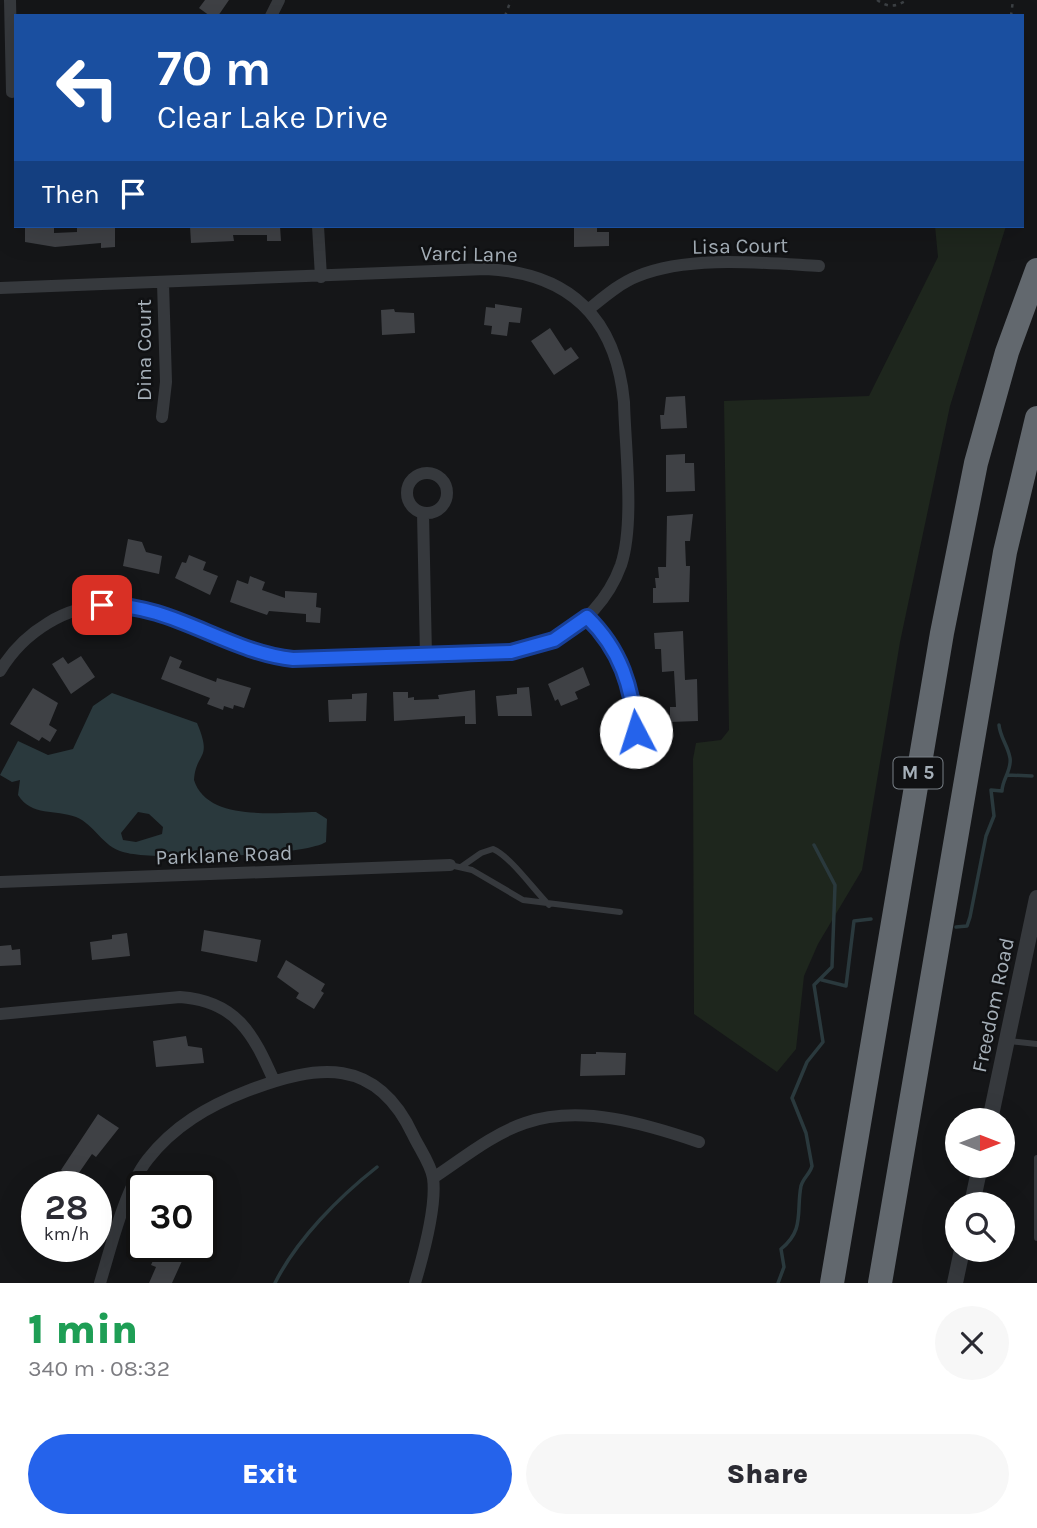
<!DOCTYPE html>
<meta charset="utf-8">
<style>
:root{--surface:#fff;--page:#f7f7f7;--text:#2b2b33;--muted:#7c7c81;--accent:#2563eb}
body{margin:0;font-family:Karla,sans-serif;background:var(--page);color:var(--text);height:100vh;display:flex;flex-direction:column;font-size:26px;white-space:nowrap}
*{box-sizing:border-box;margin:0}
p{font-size:23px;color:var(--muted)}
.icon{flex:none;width:38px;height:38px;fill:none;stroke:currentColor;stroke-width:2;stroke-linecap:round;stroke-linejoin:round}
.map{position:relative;height:1283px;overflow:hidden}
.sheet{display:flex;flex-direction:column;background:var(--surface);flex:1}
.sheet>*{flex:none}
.banner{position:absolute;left:14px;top:14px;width:1010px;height:214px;border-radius:0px;box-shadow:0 7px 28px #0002;background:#1a4fa0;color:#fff;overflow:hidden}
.needle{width:46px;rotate:90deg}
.fabs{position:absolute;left:945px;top:1108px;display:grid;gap:14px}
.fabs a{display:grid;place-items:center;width:70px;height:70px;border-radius:50%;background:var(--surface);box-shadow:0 7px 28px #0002;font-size:35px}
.speed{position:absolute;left:21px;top:1171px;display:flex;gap:14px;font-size:35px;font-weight:700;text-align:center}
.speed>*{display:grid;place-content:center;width:91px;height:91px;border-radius:50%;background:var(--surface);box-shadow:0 7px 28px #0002;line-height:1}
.speed small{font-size:18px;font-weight:400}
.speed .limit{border:4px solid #111;border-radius:10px;background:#fff;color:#111}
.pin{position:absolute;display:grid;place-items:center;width:60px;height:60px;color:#fff;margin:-30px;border-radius:14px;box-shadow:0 4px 10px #0006}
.me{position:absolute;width:77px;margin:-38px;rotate:355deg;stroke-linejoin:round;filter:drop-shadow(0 0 5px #0008)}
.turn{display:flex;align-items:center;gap:24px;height:147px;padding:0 28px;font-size:32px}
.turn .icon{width:91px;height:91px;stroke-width:2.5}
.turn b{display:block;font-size:49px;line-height:60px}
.then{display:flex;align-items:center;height:66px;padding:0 28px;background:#0003;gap:14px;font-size:26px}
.round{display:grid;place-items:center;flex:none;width:74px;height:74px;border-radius:37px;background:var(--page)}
.head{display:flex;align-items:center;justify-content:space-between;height:119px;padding:0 28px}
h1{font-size:42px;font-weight:800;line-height:52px;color:#1e9e55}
.primary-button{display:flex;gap:14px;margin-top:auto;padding:14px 28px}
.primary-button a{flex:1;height:80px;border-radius:42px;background:var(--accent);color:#fff;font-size:28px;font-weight:800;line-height:80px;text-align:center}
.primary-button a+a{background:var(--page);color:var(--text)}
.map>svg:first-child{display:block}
.green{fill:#1e261d}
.water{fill:#2a393d;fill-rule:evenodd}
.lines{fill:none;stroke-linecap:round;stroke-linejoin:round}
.stream{stroke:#2a393d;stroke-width:3.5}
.building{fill:#3f4145}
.path{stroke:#3c4044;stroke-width:2.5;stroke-dasharray:3.5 5;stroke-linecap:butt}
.service{stroke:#36393d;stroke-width:6}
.minor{stroke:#36393d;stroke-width:12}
.tertiary{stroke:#36393d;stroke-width:16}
.motorway{stroke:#62686e;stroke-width:24}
.route-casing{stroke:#184099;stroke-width:18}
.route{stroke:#2563eb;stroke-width:12}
.labels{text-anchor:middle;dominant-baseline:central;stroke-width:5;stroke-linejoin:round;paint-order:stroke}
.shield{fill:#101113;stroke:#798087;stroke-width:2}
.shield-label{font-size:19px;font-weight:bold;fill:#a6b0b9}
.street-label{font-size:21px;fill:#a6b0b9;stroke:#101113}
</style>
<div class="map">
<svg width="1037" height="1283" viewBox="0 0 1037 1283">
<rect width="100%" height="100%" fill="#151618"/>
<path class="green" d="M935,226H1006L950,406L900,642L862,870L818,944L804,976L796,1049L777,1072L694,1014L693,759L696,743L721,740L729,730L724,401L869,396L938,257Z"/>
<path class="water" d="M112,693L197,723C213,761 196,751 194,780C207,823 281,812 316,812L327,819L326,842C302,857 152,861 123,852C103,847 94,824 76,817C55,809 32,817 18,795L20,780L12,782L0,775L18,741L48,755L73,749L93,706ZM138,812L149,814L163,827L162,834L136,842L123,840L121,833Z"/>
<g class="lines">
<path class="stream" d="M1007,775L1032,776
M956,927L967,926L970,917L986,836L994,816L991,790L1002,791C1002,780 1012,770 1010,758C1008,746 1000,737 999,725
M822,980L846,986L854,921L871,919
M275,1283C297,1239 339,1197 377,1167
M778,1283L784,1267L781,1249C805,1230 796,1211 801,1186C803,1178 810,1174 812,1166L806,1133L792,1098L807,1062L823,1042L814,985L832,967L835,885L814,845"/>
</g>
<path class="building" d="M205,0H229L218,16H210L199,8Z
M54,226V233L77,232V226H115V247L101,248V243L55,247L25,242V227Z
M190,226H280L281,241H267V235H233L234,241L191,243Z
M581,226H597V232H609V246L574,247V227Z
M495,304L522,308L520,323L509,322L507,336L491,334L492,326L484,325L486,307L495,308Z
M394,309L395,312L414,313L415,333L382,335L381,310Z
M550,328L565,351L571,347L579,358L554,375L531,341Z
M685,396L687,428L661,429L660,415H664L666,397Z
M685,454V463H694L695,491L666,492V455Z
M693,514L690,541H685L686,566H690L689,602L653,603V588H656L655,578H659L658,567H666L667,516Z
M128,539L142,542L146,552L162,556L159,574L123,566Z
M189,555L206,562L203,570L218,576L210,595L175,578L182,562L186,563Z
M250,576L265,582L262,590L285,598V591L317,593L316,607L321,608L320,623L306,622V614L269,611L267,615L230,602L237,580L248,584Z
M683,631L685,680L697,679L698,721L670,722V707H676L674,671L662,672L661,649H655L654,633Z
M81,656L95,677L71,694L52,664L63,657L68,664Z
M170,656L182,661L179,668L216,682L217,678L251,688L244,708L234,705L233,709L224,706L223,710L207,704L210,698L161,679Z
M583,667L590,685L575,692L578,699L561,706L558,699L555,701L548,684Z
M529,687L532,716H498L496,696L517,694V688Z
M33,688L58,703L49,725L57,730L50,742L42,737L39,741L10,724Z
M475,690L476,724H465V716L394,721L393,692H408V698L414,697V700L439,699L438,695Z
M367,693L366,721L329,722L328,700L352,699V694Z
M204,930L261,940L257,962L201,951Z
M127,933L130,956L92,960L90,942L112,939V935Z
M11,945L12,950L20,949L21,965L0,966V946Z
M286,960L325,984L321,991L324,993L314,1009L296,998L299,993L277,977Z
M186,1036L188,1046L202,1048L204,1063L156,1067L153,1041Z
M596,1052L626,1053L625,1075L580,1076L581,1054H596Z
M98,1114L119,1128L96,1157L92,1154L74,1180L61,1170Z
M158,1250L182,1261L172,1283H149L156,1267L151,1265Z"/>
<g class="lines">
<path class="path" d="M877,0C889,8 895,7 907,0
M505,16L511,0
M1011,16L1013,0"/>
<path class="service" d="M450,865L472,870L523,900L620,912
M461,867L481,853L493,849C511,857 533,889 549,905
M1009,1041L1037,1044
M1037,1158V1238"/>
<path class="minor" d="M10,0L12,92
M271,16L279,0
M318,226L321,277
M0,288L486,269C570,273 616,318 624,402C625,447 635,523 621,565C609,598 584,626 552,641C507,661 419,656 368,657C339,658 307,663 278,657C200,642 128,574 48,623C28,635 12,651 0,671
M589,309C604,297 620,283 638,276C688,255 765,263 819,266
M162,417L166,382L163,283
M407 493a20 20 0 1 1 40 0a20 20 0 1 1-40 0Z
M423,513L426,656
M587,617C621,650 632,687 636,732
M0,882L450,865
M0,1014L180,997C236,1001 253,1033 274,1081
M433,1178C462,1159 492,1134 525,1123C581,1104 646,1124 699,1142
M100,1283C111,1247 125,1188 148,1159C174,1126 208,1106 247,1091C318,1064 376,1056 413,1135C419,1148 431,1164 433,1178C437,1206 423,1256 415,1283"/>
<path class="tertiary" d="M990,1120L1037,898
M972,1204L980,1166
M955,1283L962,1250"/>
<path class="motorway" d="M832,1283L942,633L976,463L1007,352L1037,270
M880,1283L1005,552L1037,418"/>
</g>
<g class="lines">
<g class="route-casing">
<path id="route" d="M102,605C171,603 227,652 293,659L511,652L554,640L587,617C621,650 632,687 636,732"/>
</g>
<use href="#route" class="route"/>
</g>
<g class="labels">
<rect class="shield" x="893.5" y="757.5" width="49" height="31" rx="5"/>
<g class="shield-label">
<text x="918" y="773">M 5</text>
</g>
<g class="street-label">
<text transform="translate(740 246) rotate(-1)">Lisa Court</text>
<text transform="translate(469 254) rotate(1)">Varci Lane</text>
<text transform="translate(144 350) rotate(-90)">Dina Court</text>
<text transform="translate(224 855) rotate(-2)">Parklane Road</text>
<text transform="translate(993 1005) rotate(-78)">Freedom Road</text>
</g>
</g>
</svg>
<div class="fabs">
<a><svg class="needle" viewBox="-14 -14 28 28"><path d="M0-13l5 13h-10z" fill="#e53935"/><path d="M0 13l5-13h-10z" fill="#7c7c81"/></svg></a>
<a><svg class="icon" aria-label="search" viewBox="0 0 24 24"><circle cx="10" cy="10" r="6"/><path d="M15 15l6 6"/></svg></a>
</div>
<div class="speed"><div>28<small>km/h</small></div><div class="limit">30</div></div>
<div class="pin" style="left:102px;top:605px;background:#d93025"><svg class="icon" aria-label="arrive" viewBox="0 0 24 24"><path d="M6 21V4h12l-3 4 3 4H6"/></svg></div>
<svg class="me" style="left:636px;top:732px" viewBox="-20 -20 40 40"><circle r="19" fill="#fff"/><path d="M0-13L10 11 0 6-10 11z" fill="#2563eb"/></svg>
<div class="banner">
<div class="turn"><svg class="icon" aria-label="left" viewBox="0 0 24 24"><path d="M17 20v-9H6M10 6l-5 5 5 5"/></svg><div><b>70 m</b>Clear Lake Drive</div></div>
<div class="then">Then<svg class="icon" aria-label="arrive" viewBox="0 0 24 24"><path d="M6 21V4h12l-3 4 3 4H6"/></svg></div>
</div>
</div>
<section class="sheet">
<div class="head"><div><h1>1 min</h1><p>340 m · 08:32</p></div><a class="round"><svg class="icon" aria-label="close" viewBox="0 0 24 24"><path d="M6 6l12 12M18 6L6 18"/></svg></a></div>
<div class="primary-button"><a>Exit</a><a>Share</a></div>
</section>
